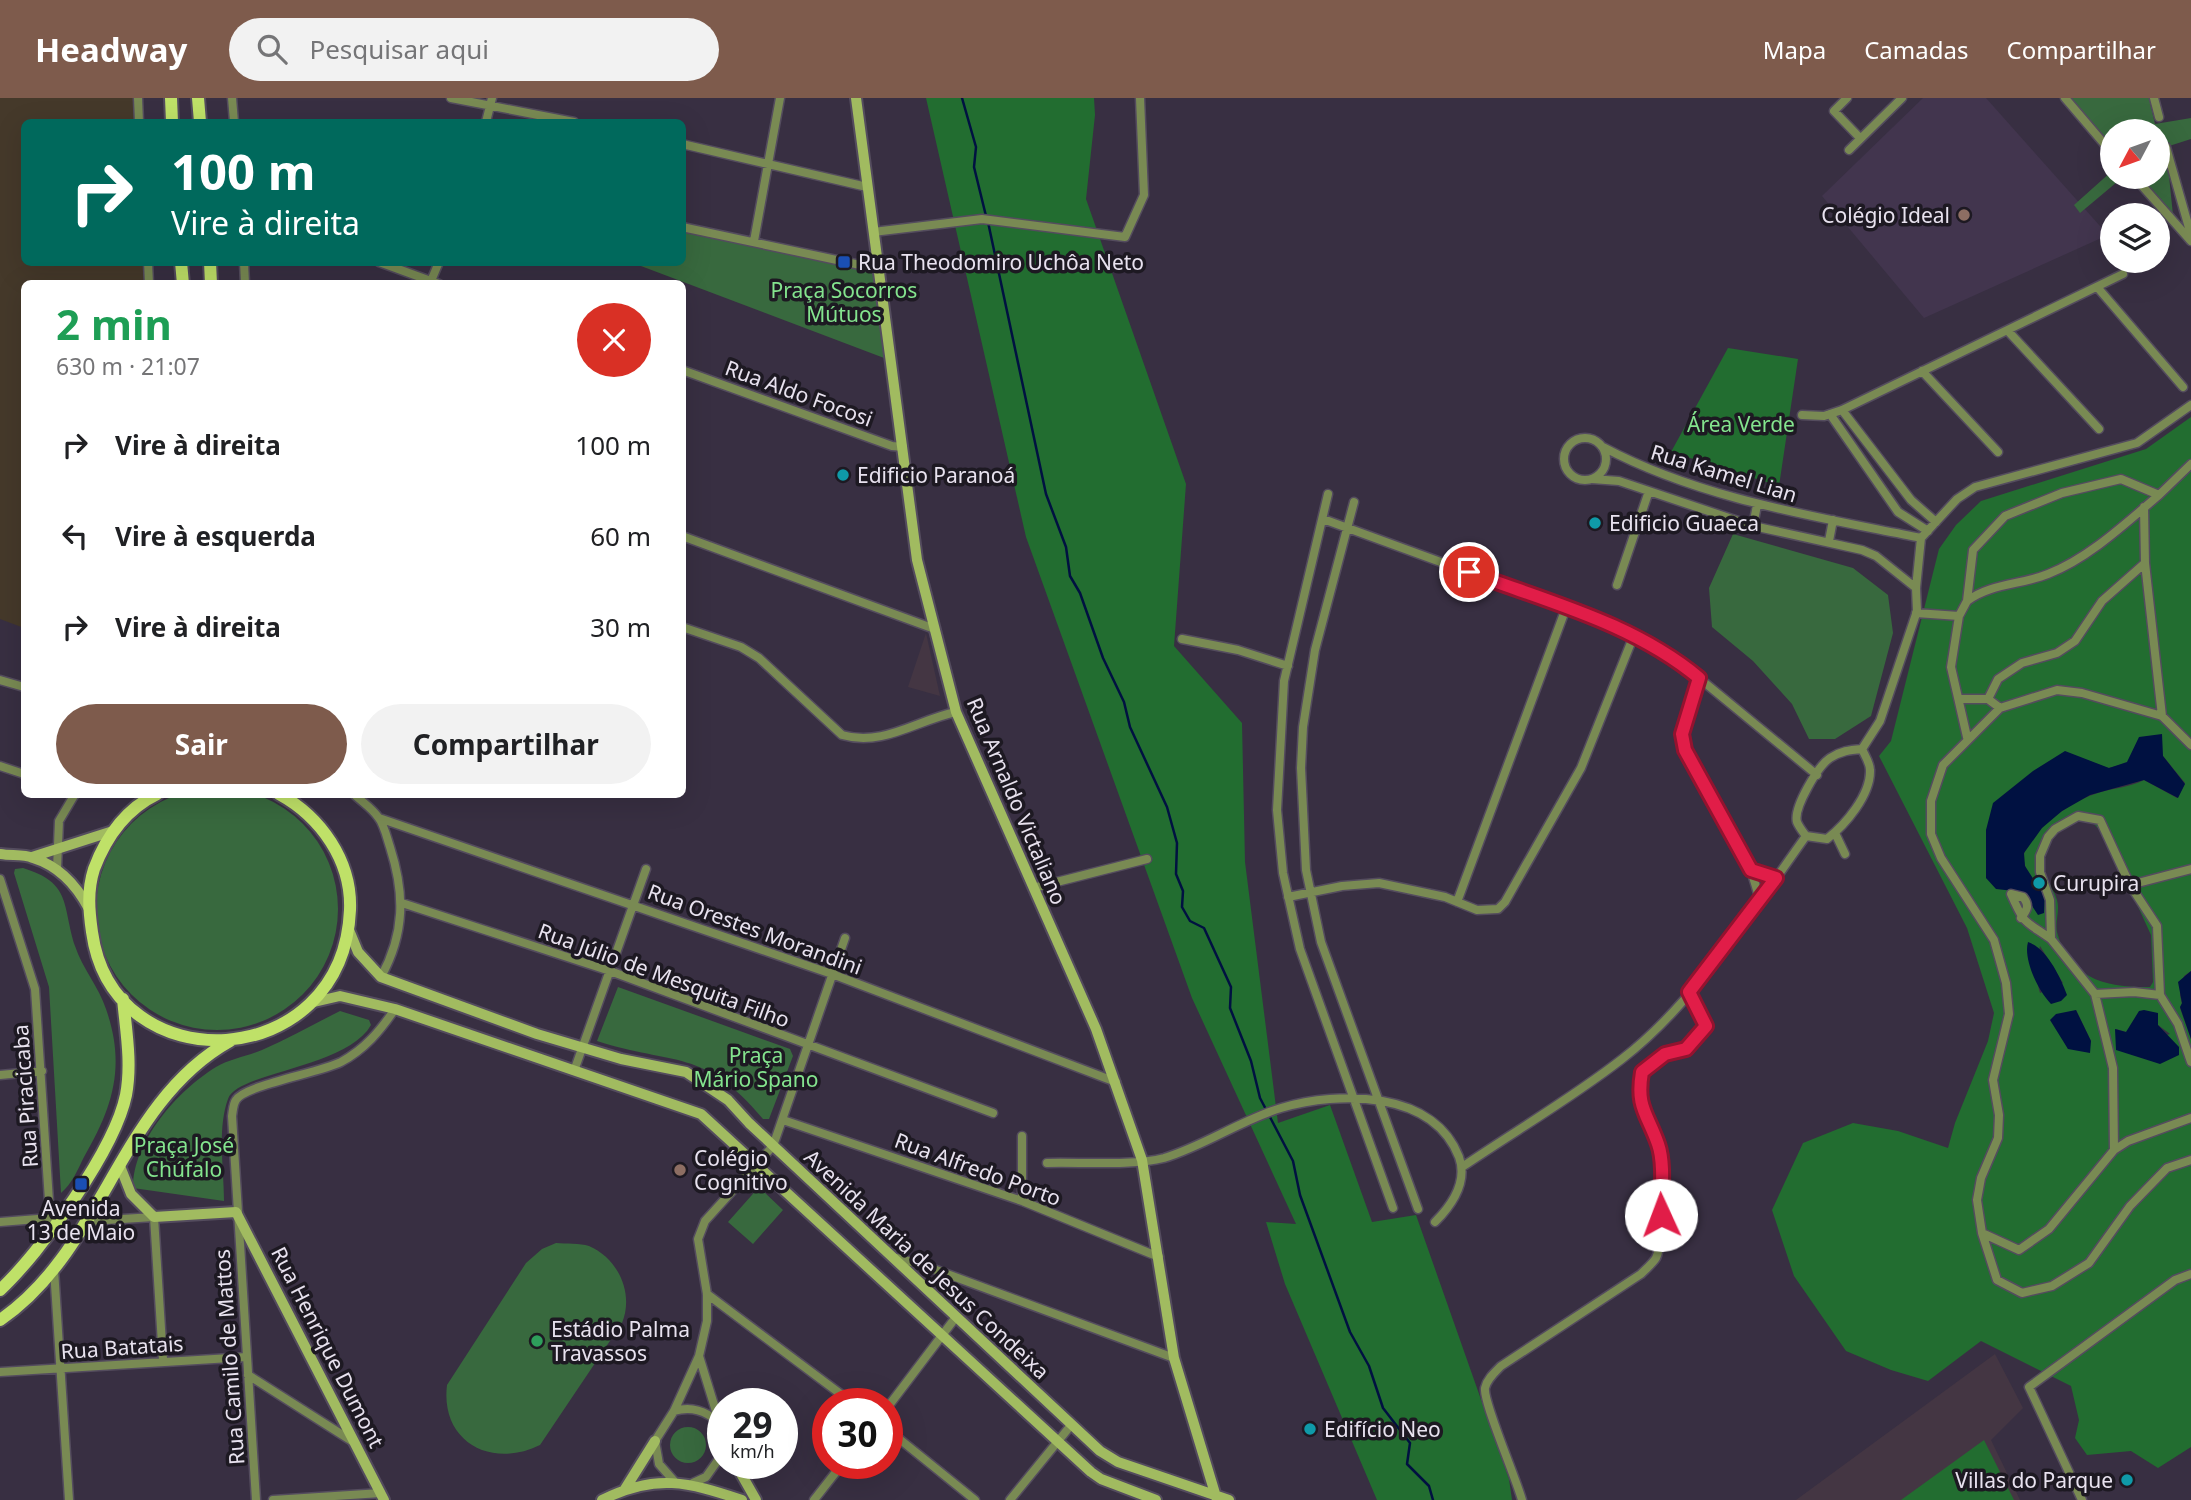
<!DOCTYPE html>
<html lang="pt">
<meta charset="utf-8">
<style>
:root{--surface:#fff;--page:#f2f2f2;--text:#202124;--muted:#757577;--accent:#7e5b4c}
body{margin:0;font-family:"Noto Sans",sans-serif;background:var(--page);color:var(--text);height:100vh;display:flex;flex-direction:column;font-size:26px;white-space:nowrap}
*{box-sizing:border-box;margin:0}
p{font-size:23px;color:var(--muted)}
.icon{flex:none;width:38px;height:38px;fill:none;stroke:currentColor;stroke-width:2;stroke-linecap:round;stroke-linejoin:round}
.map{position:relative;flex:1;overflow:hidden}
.drawer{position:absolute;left:21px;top:182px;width:665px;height:518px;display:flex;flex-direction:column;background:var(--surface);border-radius:10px;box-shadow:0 7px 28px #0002}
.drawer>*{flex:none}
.banner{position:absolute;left:21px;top:21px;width:665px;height:147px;border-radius:10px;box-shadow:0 7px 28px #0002;background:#00695c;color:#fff;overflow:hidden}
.needle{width:46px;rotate:229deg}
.tools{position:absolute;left:2100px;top:21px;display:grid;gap:14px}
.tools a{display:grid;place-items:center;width:70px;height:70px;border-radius:50%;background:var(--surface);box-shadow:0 7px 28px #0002;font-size:35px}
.speed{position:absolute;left:707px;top:1290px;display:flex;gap:14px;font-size:35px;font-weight:700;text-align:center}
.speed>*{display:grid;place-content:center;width:91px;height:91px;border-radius:50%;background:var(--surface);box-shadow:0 7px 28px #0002;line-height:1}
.speed small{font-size:18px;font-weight:400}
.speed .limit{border:10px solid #d22;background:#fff;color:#111}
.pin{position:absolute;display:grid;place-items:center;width:60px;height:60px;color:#fff;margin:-30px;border:4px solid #fff;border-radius:50%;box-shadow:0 2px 7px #0007}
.me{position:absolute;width:77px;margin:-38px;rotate:358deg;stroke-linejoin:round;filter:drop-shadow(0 0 5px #0008)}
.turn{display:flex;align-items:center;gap:24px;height:147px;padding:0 35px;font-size:32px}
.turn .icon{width:91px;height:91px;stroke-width:2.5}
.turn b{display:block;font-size:49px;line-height:60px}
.round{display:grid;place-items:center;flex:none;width:74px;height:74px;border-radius:37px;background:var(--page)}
.head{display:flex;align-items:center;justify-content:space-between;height:119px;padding:0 35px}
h1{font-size:42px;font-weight:700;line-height:52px;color:#1e9e55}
.button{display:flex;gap:14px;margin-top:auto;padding:14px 35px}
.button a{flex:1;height:80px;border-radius:42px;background:var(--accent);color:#fff;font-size:28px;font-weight:700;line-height:80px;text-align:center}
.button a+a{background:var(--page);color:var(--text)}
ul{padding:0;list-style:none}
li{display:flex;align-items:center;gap:21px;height:91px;padding:0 35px}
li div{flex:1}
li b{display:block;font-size:26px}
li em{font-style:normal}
header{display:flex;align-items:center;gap:42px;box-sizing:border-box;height:98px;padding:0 35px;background:var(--accent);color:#fff}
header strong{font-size:33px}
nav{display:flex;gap:38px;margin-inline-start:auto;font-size:24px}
.search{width:490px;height:63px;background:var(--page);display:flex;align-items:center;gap:18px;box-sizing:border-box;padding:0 24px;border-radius:38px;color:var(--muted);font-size:26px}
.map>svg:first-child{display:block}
.commercial{fill:#443643}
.industrial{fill:#45392a}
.built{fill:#42354e}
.green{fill:#38693e}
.forest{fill:#226d30;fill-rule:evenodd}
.water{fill:#001141}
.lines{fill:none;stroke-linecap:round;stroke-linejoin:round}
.stream{stroke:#001141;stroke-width:2.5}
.street-casing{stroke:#544c5e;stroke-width:11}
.secondary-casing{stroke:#544c5e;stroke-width:14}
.primary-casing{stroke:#544c5e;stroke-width:16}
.street{stroke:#798a53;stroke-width:8}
.secondary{stroke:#a1bb60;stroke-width:10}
.primary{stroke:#bfe168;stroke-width:12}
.route-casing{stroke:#92132f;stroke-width:18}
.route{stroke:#e11d48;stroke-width:12}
.education-dot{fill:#8d6e63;stroke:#1d1922;stroke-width:2.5}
.transit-dot{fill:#1a4fb4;stroke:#1d1922;stroke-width:2.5}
.culture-dot{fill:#0f9aa8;stroke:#1d1922;stroke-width:2.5}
.leisure-dot{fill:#2e9e5b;stroke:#1d1922;stroke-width:2.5}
.labels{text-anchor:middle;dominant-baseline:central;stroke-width:7;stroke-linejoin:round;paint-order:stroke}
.poi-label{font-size:21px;fill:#e8e2ef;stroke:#1d1922;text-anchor:start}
.park-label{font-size:21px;fill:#84e48e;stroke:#1d1922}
.street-label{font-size:21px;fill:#e8e2ef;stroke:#1d1922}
</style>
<header>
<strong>Headway</strong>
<div class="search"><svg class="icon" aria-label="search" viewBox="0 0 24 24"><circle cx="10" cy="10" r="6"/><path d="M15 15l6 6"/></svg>Pesquisar aqui</div>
<nav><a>Mapa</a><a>Camadas</a><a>Compartilhar</a></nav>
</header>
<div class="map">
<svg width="2191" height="1402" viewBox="0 0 2191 1402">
<rect width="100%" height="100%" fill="#382f42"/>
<path class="commercial" d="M926,535L940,598L908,589Z
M1995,1256L2023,1310L1991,1342L2020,1402H1796Z"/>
<path class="industrial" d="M0,0H138L139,24H24V164L148,165L149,185L24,186V530L0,521Z"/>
<path class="built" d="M1923,0H1986L2108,137L1924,220L1822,98Z"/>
<path class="green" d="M2067,0H2149L2155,26L2191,20V41L2166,49L2173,117L2130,79H2158V33H2112V51Z
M2112,73V79H2123L2080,115L2074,107Z
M683,130L879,171L892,263L633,165L682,164Z
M1733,436L1853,470L1888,497L1893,535L1871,618L1835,641H1809L1792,606L1753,563L1712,529L1709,490Z
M96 811a121 121 0 1 1 242 0a121 121 0 1 1-242 0Z
M23,770C72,785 62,807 75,848C82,870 99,889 106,911C126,968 113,1009 84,1059C78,1071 72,1086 61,1095L49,889L14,775L15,771Z
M618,889L790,951L793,958L769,1021H763C703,949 674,968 597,943Z
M340,913L369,922L371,927C347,970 237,974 228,1001C217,1031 224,1072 224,1103L133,1090C133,1043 177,993 216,969C230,961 248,958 262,952C289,940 314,926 340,913Z
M759,1089L783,1112L753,1146L728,1124Z
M556,1145C566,1146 580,1145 589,1148C619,1161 634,1196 622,1225L540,1347C492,1371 440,1344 447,1287L526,1165L542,1151Z
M670 1347a18 18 0 1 1 36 0a18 18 0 1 1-36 0Z"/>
<path class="forest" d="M926,0H1094L1095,17L1086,101L1186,386L1174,548L1242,625L1245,764L1278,1025L1330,1007L1372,1124L1416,1117L1509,1381L1512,1402H1377L1285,1186L1266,1124L1296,1126L1192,900L1026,439Z
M1728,250L1798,261L1779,388L1671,354Z
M2191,319V873L2184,878L2180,897L2182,906L2180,910L2191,941V1349L2158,1370L2131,1353L2087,1357L2075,1340L2079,1322L2071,1288L1981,1243L1928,1283L1891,1272L1846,1253L1794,1178L1772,1112L1803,1045L1853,1025L1898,1033L1948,1050L1955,1025L1988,943L1994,915L1967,830L1879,658L1891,643L1939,451L1956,427L1981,403L2146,351ZM2065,654L2108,670L2163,658L2185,685L2177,700L2144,682C2128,690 2110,690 2092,697C2071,704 2030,733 2024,756C2021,771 2037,788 2045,799L2038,816L2023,794L1986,780V732ZM2083,723L2094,726L2106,739L2151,837L2153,884L2150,889C2107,890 2069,881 2057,834C2055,824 2060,812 2057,802C2054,790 2043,779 2043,767C2043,744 2062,725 2083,723ZM2040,848L2063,885L2040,895L2034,873ZM2076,912L2091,943L2068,951L2061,938ZM2158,927L2170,936L2116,952V931L2126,934Z
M1984,1342L2014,1402H1900H1901Z"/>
<path class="water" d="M2162,636L2163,658L2185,686L2178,700L2144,682L2090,697L2062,713L2042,730L2024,755L2025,768L2045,799L2044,815L2038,817L2023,794L1996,791L1986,780V732L1993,705L2033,673L2065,653L2109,670L2127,664L2139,639Z
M2028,844C2047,851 2060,878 2067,897L2061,903L2051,906C2038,893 2023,861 2028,844Z
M2191,873V941L2180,909L2182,905L2178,884Z
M2076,912L2091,943L2090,955L2068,951L2050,922L2056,916Z
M2144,912L2158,915V927L2179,949V957L2160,966L2116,952L2115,931L2126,934L2139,913Z"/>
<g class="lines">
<path class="stream" d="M962,0L976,49L974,69L986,118
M988,124L1046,396L1066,449L1070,478L1080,495L1103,560L1124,604L1130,629L1167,709L1177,745L1176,776L1183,793L1182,809L1190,823L1204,830L1231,889L1230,910L1251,963L1260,1000L1293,1063L1300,1097L1350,1234L1369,1268L1383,1310L1410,1345L1407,1366L1429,1388L1433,1402"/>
<g class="street-casing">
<path id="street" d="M138,0L139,24
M232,0L234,24
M451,0L574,24
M1847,0L1834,13L1860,40
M2065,0L2112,55
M2154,0L2159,19
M486,24L492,0
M682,46L867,89
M2166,49L2191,137
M1849,52L1902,0
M2137,82L2191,143
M682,129L879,171
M873,134L982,121L1125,139L1144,97L1140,0
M754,143L780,0
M148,164L149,186
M244,164L245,186
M379,164L439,186
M431,183L439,164
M2098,190L2183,289
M2008,233L2099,331
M682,272L892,348L903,349
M1922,273L1998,354
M1842,312L1911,402L1936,424
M1830,316L1898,414L1928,433
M1802,317L1824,318L1842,312L2123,176
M1564 361a21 21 0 1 1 42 0a21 21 0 1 1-42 0Z
M1603,349C1701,401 1813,418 1921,440
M1592,381L1619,383L1753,428L1862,452L1876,458L1916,490
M1328,396L1284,583L1277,712L1283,775L1300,851L1393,1110
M1354,404L1315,552L1303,629L1301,670L1306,772L1321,844L1418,1111
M1323,421L1624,531L1682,566L1817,677
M1753,428L1757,407
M682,438L932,530
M1829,443L1833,422
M2145,465L2162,618
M1617,487L1649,393
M1967,503C1991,485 2021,487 2048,476C2089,460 2126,425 2159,397
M1916,515L1959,518L1951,569L1967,639
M1959,518L1967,503L1973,452L2005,418L2062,395L2121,381L2159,397L2191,366
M682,529L741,549L759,560L842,637C883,649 917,622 956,614
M1182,541L1238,552L1288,568
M1699,580L1681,643L1751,772L1760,802
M0,582L24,589
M1961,601H1988L2000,610
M1988,601L1998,581L2022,565L2057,555L2075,543L2102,503L2145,465L2144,409
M1862,651L1880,623L1917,513L1916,490L1921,440L1957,401L1975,389L2137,345L2191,307
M0,668L24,676
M354,696C362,704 372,710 378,719C384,726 387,740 390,749C405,796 405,835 381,879
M2078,718L2100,722L2130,787L2157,828L2160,897L2134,894L2095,896L2051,841L2050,802L2040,774V758L2048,739L2055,731Z
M379,720L832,876L1116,984
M1835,735L1845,756
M1806,738L1827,741C1845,727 1871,697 1870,672C1870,665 1865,658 1862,651
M1806,738C1803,734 1799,729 1797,724C1793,710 1818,668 1830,660C1841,653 1849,652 1862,651
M57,771L59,723L75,696
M1751,772L1776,780
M0,781L35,891L51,1133
M2130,787L2191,771
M1033,790L1147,761
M1288,799L1342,788L1379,785L1445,799L1477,812L1498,811L1505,804L1581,670L1634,537
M1457,804L1566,510
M402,805L610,873L993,1015
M2021,820C2027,812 2030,808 2023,799L2011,796C2025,828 2024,822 2051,841
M2095,896L2113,970L2114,1052L2128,1043L2191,1020
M2160,897L2178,926L2191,964
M574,973L646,771
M0,977L42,973
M783,1022L1022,1103L1159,1159
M1022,1038V1103
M2114,1052L2049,1131L2019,1152L1982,1135L1977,1102L1981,1080L1998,1040L1999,1017L1993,982L2009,916L2006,885L1994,842L1941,760L1931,736V703L1943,667L2000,610L2057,592L2082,595L2162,618L2191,647
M1047,1065C1080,1064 1133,1068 1164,1060C1204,1048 1241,1022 1281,1010C1339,993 1433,992 1459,1059C1468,1084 1452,1107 1435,1124
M1462,1069C1515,1033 1572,1000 1622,961C1695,905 1752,813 1806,738
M90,1123L154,1119L163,1262
M0,1124L50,1120
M1982,1135L1997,1182L2022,1195L2052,1188L2089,1165L2130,1108L2167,1070L2191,1062
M896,1160L920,1166L1174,1260
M54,1171L69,1402
M707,1196L854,1306
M699,1258L723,1336
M0,1274L247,1259
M248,1277L352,1343
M887,1310L956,1219
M674,1313C692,1308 705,1313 719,1324
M887,1331L975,1402
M674,1383L659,1366L655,1343L674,1313L699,1258L707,1223V1196L698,1141L705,1123L773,1048L845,840
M693,1385L706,1379L723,1355
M256,1402L232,1018C233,1013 233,1006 236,1002C245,987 319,975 341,964C365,951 380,933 395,911
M273,1402L381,1395
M814,1402L843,1365
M1010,1402L1072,1326
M1522,1402C1516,1380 1483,1304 1485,1290C1487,1281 1495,1274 1501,1268L1641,1176C1646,1171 1653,1165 1656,1160C1664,1144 1664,1063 1658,1046C1647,1015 1636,1010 1642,973L1665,956L1686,951L1706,928L1689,894
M2082,1402L2029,1289L2175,1182L2191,1176"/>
</g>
<g class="secondary-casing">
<path id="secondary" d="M856,0L917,462L956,614L1096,931L1142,1062L1174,1260L1217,1402
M0,756C11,758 23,756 33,760C59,768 77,788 89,811
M32,759L113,733
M349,832L358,854L381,879L537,936L621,961L686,974L728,1002L749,1025L1100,1353L1118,1364L1229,1402
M314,904L340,898L395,911L701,1016L1091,1374L1101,1381L1156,1402
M120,1068L131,1096L154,1119L236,1114L384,1402
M735,1365L756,1402
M625,1391L655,1343
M602,1402C656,1375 688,1384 742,1402"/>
</g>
<g class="primary-casing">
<path id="primary" d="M171,0L172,24
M198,0L200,24
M181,164L183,186
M210,164L211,186
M157,696C126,711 106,739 94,771C87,793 89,813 92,834C113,987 343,976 350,812C352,763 321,719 279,696
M0,1192C41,1154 115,1051 126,997C132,965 126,933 123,901
M0,1222C104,1151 119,1005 230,943"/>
</g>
<use href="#street" class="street"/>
<use href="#secondary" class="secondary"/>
<use href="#primary" class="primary"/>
</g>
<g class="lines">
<g class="route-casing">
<path id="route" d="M1469,474C1548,504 1633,525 1699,580L1682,636L1685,652L1751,772L1776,780L1689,894L1706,928L1686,951L1665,956L1642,974C1636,1009 1647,1015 1658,1046C1665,1066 1661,1096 1661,1117"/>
</g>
<use href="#route" class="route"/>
</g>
<g class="education-dot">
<circle cx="1964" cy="117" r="7"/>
<circle cx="680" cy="1072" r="7"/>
</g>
<g class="transit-dot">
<rect x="837" y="157" width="14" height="14" rx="3.5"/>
<rect x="74" y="1079" width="14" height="14" rx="3.5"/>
</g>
<g class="culture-dot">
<circle cx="843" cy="377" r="7"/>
<circle cx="1595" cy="425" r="7"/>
<circle cx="2039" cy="785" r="7"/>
<circle cx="1310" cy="1331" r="7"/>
<circle cx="2127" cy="1382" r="7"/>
</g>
<circle class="leisure-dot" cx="537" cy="1243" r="7"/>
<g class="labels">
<g class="poi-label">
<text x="1950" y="117" text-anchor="end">Colégio Ideal</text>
<text x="858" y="164">Rua Theodomiro Uchôa Neto</text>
<text x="857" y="377">Edificio Paranoá</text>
<text x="1609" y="425">Edificio Guaeca</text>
<text x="2053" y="785">Curupira</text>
<text x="694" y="1060">Colégio<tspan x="694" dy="24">Cognitivo</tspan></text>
<text x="81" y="1110" text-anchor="middle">Avenida<tspan x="81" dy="24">13 de Maio</tspan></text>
<text x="551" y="1231">Estádio Palma<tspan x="551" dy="24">Travassos</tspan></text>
<text x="1324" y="1331">Edifício Neo</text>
<text x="2113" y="1382" text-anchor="end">Villas do Parque</text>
</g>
<g class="park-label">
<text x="844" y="192">Praça Socorros<tspan x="844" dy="24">Mútuos</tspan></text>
<text x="1741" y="326">Área Verde</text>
<text x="756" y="957">Praça<tspan x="756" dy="24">Mário Spano</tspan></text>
<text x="184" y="1047">Praça José<tspan x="184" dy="24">Chúfalo</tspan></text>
</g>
<g class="street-label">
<text transform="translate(799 295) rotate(20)">Rua Aldo Focosi</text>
<text transform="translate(1724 375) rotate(17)">Rua Kamel Lian</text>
<text transform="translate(1017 703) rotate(67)">Rua Arnaldo Victaliano</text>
<text transform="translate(755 831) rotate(20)">Rua Orestes Morandini</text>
<text transform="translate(664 877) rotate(20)">Rua Júlio de Mesquita Filho</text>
<text transform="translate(25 998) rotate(-94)">Rua Piracicaba</text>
<text transform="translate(978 1071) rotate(20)">Rua Alfredo Porto</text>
<text transform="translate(927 1166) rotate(43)">Avenida Maria de Jesus Condeixa</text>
<text transform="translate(122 1249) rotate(-4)">Rua Batatais</text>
<text transform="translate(328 1249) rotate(63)">Rua Henrique Dumont</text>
<text transform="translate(229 1259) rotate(-94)">Rua Camilo de Mattos</text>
</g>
</g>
</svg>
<div class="tools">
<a><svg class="needle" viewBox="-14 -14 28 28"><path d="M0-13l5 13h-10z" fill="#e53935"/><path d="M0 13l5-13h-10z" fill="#757577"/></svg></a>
<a><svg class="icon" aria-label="layers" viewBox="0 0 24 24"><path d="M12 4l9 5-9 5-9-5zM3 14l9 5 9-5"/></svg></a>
</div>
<div class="speed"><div>29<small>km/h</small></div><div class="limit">30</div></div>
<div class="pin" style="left:1469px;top:474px;background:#d93025"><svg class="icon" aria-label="arrive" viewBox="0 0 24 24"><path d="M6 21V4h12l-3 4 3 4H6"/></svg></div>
<svg class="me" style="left:1661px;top:1117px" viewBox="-20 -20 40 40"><circle r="19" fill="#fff"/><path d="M0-13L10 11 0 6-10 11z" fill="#e11d48"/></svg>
<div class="banner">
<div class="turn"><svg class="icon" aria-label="right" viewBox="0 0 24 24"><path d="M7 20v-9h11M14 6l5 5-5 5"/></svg><div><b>100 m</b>Vire à direita</div></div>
</div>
<section class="drawer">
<div class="head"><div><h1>2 min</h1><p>630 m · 21:07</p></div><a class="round" style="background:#d93025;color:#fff"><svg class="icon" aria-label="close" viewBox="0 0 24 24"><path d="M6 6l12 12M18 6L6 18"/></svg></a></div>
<ul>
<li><svg class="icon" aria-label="right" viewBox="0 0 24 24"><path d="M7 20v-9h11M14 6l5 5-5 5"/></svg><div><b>Vire à direita</b></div><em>100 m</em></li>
<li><svg class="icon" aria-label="left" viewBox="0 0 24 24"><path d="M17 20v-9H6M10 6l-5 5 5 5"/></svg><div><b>Vire à esquerda</b></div><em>60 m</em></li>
<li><svg class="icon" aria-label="right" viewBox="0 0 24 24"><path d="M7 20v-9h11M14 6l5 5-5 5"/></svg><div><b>Vire à direita</b></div><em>30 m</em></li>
</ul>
<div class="button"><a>Sair</a><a>Compartilhar</a></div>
</section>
</div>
